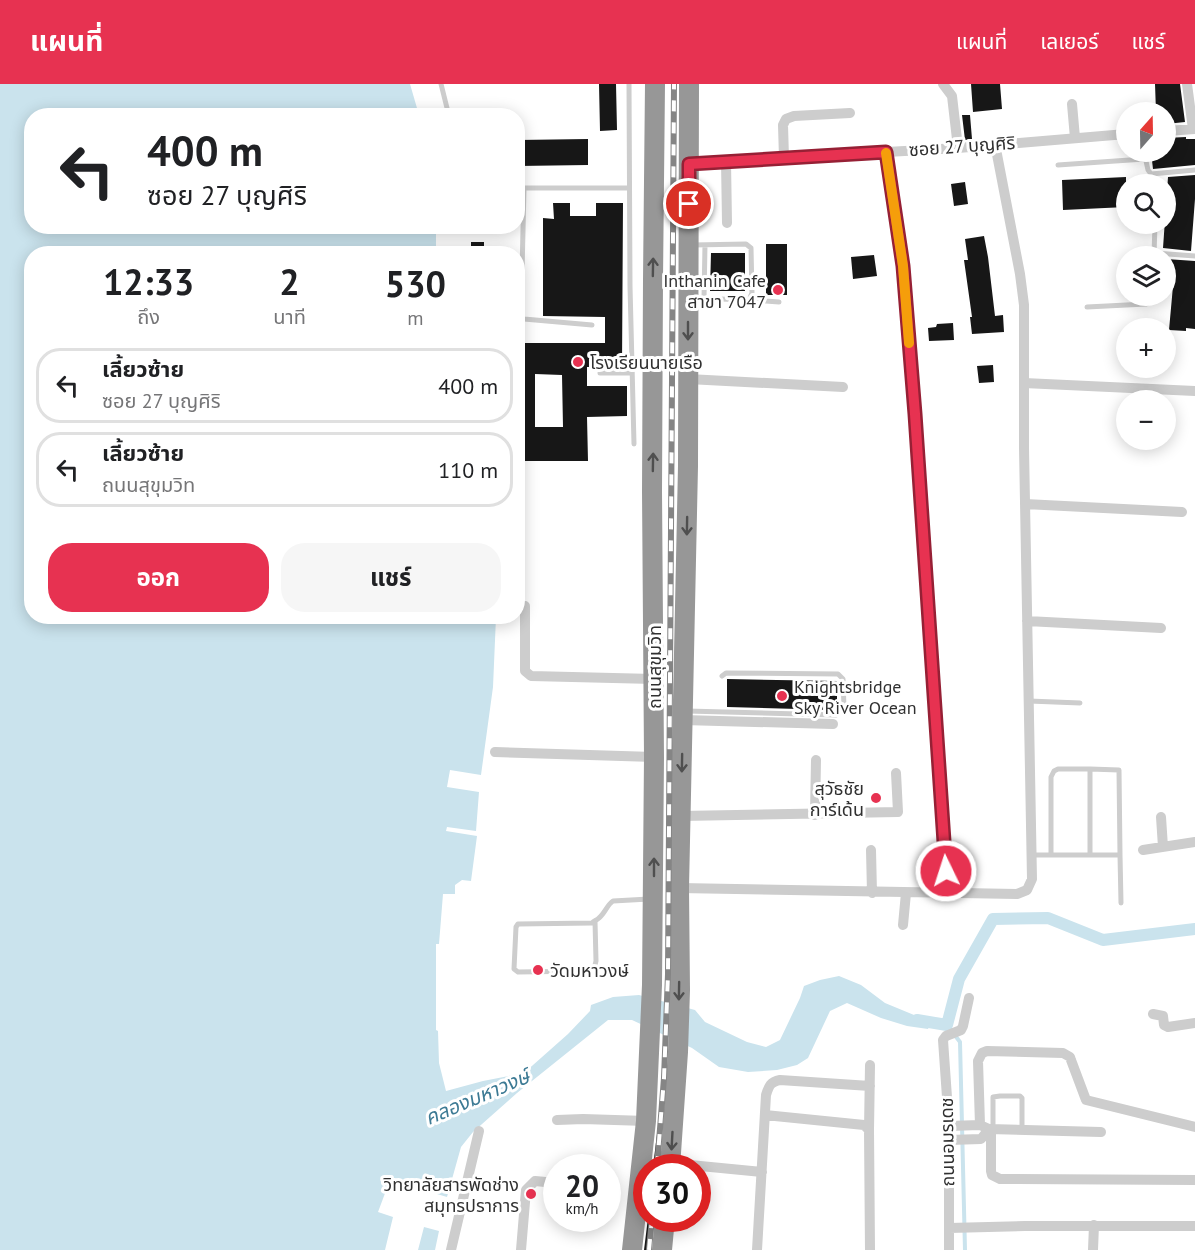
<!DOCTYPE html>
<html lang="th">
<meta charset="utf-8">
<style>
:root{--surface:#fff;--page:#f6f6f6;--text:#202124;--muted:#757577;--line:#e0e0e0;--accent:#e73251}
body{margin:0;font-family:"PT Sans","Noto Sans Thai",sans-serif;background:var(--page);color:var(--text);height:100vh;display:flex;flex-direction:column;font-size:22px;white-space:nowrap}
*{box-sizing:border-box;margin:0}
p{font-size:20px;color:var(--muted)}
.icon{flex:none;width:33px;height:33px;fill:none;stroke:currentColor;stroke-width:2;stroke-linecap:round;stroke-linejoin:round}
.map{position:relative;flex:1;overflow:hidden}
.panel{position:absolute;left:24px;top:162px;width:501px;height:378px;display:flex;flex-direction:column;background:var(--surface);border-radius:24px;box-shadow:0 3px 15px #0003}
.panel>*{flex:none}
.hud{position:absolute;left:24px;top:24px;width:501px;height:126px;border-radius:24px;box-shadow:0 3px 15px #0003;background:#fff;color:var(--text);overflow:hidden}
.needle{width:39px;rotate:20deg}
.controls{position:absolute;left:1116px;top:18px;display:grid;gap:12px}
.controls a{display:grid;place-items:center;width:60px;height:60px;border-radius:50%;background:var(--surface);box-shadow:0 3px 15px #0003;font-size:30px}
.speed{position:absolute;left:543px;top:1070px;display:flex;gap:12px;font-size:30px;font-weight:700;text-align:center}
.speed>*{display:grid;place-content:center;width:78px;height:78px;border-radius:50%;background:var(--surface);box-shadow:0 3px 15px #0003;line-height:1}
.speed small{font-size:15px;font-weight:400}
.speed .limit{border:9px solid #d22;background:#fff;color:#111}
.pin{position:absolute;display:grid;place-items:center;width:51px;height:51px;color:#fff;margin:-26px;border:3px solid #fff;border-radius:50%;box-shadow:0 2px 6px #0007}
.me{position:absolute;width:66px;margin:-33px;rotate:356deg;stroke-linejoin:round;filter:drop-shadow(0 0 4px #0008)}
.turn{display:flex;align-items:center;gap:21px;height:126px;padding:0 24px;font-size:27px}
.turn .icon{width:78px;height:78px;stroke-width:2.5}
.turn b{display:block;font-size:42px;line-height:51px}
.eta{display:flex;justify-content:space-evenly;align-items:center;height:102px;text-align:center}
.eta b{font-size:36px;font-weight:700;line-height:42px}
.button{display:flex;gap:12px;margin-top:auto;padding:12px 24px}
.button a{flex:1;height:69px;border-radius:24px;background:var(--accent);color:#fff;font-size:24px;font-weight:700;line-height:69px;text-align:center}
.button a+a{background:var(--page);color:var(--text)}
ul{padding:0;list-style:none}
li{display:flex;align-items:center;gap:18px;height:75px;margin:0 12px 9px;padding:0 12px;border:3px solid var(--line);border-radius:24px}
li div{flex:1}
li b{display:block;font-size:22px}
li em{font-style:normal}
header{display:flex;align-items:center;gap:36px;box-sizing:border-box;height:84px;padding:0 30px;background:var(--accent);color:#fff}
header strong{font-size:28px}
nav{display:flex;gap:33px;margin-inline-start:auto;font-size:21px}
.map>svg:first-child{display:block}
.water{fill:#cae3ed}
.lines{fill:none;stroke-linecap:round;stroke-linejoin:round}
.stream{stroke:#cae3ed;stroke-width:4}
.canal{stroke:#cae3ed;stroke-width:12}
.building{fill:#171717;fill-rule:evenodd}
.lane{stroke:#cdcdcd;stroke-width:5}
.street{stroke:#cdcdcd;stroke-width:10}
.highway{stroke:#979797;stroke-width:20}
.rail-casing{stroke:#858585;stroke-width:6}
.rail{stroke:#fff;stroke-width:4;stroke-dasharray:11;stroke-linecap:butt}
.oneway{stroke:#4f4f4f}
.route-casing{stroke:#962035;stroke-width:15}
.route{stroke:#e73251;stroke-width:10}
.slow{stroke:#f59e0b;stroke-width:10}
.poi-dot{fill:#e73251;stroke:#fff;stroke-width:2}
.labels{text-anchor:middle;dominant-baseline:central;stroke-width:6;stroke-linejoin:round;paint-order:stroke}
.street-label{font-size:18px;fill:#303030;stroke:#fff}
.poi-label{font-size:18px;fill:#303030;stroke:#fff;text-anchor:end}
.water-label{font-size:20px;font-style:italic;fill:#3c7a94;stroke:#fff}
</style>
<header>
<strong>แผนที่</strong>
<nav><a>แผนที่</a><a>เลเยอร์</a><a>แชร์</a></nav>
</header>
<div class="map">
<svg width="1195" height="1166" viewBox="0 0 1195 1166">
<rect width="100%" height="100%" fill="#fff"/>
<path class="water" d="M0,0H410L419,31L32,32V142L436,143V169L32,170V532L496,533L493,603L481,691L450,686L447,703L479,708L476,747L447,743L446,747L477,752L471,797L462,796L455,801V810H443L439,860H436V946L438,947L439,979L446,1007L483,997L524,989L568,950L590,927L591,921L613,913L639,911L695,926L705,938L747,958L766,963L780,956L800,914L804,902L820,896L839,892L861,901L885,919L931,938L928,945L907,942L881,934L847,919L830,927L808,974L797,981L777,986L748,988L719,983L692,964L632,936H608L517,1009L473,1048L461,1063L447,1113L390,1096L378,1128L393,1133L385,1166H0Z
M424,1143L439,1147L435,1166H418Z"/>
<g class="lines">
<path class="stream" d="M947,941L960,958L965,1166"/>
<path class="canal" d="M917,936L947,941L959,895L993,835L1048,834L1103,856L1195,845"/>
</g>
<path class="building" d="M599,0H616L617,46L600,47Z
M971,0H1000L1002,25L973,28Z
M1155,0H1180L1185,38L1166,40V28H1156Z
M962,31H970L972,55L965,56Z
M1186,53V55H1195V81L1153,85L1151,68H1166V54Z
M588,55V81L518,82V56Z
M1195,91V115L1191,167L1163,164L1168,93Z
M1126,93V123L1063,126L1062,96Z
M965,98L968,120L954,122L951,100Z
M553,119H570V132H596V119H623L622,283H587V302H627V332L587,333L588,377H518V259H605V233L543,232V134L554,135ZM535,290L562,291L563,343H535Z
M984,152L988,173L995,232L1003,231L1004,248L972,250L970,233H972L964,176H968L965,155Z
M471,158H484V170H471Z
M766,160H787V211H766Z
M711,169H745V207H710Z
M874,171L877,192L853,195L851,173Z
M1166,175L1195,177V245L1186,244V247L1169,246L1173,202L1166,201Z
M953,239L954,256L929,257L928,244L936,243L937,240Z
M993,281L994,298L979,299L977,282Z
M727,595L837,597V624L835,626L727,623Z
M657,1050L660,1051L658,1083H653Z
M648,1134H653L650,1166H644Z"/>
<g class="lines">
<path class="lane" d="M441,0L449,32
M629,0L630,202L634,360
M1144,68L1148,86L1155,95V100
M1058,81L1144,75
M1151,90L1195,86
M518,104H629
M524,104L521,232L524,235L592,241
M1155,169L1195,172
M1154,171L1155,140
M691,214L749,216L752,209L751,164L746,160L693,161
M704,214L705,161
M749,216L779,218
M1087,223L1146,220L1151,217L1152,212
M600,289H632
M1029,617L1080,619
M687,627L836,631L838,630L844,624L843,595L838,590L726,589L722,592
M1032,771C1061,771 1091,771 1120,771L1119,686L1090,685V771
M1051,771V693L1054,687L1058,685H1090
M1120,771L1121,819
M595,837L596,877L594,885L588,887L518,888L514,885L516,843L518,840L592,839C594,837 597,836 599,834C605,829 607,821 613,817L649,815
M993,1045V1013L1000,1012H1020L1022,1014V1046"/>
<path class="street" d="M943,0L952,12L958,64
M1187,0L1193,45
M1072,20L1075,54
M1166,47L1195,45
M886,68L903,181L915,330L948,810
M784,74L783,41L786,35L794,32L850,29
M726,77L727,139
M689,79L958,64L1126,50
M688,295L843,303
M1024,299L1195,307
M1025,420L1182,428
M525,522V587L531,592L654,595
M1027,537L1161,544
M683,636L833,640
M495,668L654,673
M815,731L816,676
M681,732L898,728L896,689
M1161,733L1163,763
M871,766L872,809
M1143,766L1195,758
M679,804L1017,810L1027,806L1032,795L1024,364V221L1020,190L995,60
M903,841L906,809
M1153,930L1163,932L1164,941L1168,943L1195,939
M765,1031L864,1041L869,1046L870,1166
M557,1036L583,1035L646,1037
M980,1041L978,977L982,969L987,967L1063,969L1070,973L1071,976L1086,1016L1195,1043
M949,1042L980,1041L989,1045L981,1055L949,1056
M989,1045L1101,1048
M991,1045V1087L992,1091L1000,1095L1195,1096
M869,1046L870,981
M690,1081L762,1088
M949,1144L1025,1142H1195
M451,1166L479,1047
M521,1166L526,1106L535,1097L556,1099
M757,1166L766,1011C769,1002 770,998 780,996L870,1002
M949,1166V1042L943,956L946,952L961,946L963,942L969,914
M1093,1166L1094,1141"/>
<path class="highway" d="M670,1083L678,968L680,906L679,804L688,382L689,0
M632,1166L646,1037L652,901L654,673L652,407L653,196L655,0
M662,1166L665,1134"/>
<g class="rail-casing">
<path id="rail" d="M657,1083L664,994L668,890L674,0
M649,1166L652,1134"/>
</g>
<use href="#rail" class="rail"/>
</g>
<defs><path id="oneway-shaft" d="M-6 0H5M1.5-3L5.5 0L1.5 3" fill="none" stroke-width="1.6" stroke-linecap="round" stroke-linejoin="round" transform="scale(1.5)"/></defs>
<g class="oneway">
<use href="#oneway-shaft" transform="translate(653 183) rotate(-89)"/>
<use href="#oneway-shaft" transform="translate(688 247) rotate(90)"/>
<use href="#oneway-shaft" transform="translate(653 378) rotate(-89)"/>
<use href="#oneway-shaft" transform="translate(687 442) rotate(91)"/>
<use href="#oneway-shaft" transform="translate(682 679) rotate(91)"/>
<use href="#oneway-shaft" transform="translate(654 783) rotate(-90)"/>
<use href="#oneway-shaft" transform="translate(679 907) rotate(91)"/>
<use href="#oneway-shaft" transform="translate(672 1057) rotate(93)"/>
</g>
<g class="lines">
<g class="route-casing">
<path id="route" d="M689,120V80L886,68L903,182L915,330L946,787"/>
</g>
<use href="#route" class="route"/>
<path class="slow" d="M886,69L903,182L909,259"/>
</g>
<g class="poi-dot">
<circle cx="778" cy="206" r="6"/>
<circle cx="578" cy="278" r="6"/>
<circle cx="782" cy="612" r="6"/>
<circle cx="876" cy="714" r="6"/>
<circle cx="538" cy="886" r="6"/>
<circle cx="531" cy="1110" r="6"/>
</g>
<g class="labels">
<g class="street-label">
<text transform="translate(962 62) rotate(-4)">ซอย 27 บุญศิริ</text>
<text transform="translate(654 583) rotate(-90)">ถนนสุขุมวิท</text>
<text transform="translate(947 1058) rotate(-91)">ถนนอมรเดช</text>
</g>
<g class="poi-label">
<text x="766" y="196">Inthanin Cafe<tspan x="766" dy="21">สาขา 7047</tspan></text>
<text x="590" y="278" text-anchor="start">โรงเรียนนายเรือ</text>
<text x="794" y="602" text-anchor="start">Knightsbridge<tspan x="794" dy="21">Sky River Ocean</tspan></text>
<text x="864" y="704">สุวัธชัย<tspan x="864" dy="21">การ์เด้น</tspan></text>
<text x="550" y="886" text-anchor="start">วัดมหาวงษ์</text>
<text x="519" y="1100">วิทยาลัยสารพัดช่าง<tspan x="519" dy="21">สมุทรปราการ</tspan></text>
</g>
<g class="water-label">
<text transform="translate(477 1013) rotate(-23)">คลองมหาวงษ์</text>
</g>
</g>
</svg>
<div class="controls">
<a><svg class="needle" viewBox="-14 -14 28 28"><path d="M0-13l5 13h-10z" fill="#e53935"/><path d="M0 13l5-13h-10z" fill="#757577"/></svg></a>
<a><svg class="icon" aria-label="search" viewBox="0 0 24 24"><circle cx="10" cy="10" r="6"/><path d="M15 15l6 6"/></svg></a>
<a><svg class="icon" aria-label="layers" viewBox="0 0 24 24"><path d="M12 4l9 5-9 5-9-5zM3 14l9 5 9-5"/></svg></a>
<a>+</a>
<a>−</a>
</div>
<div class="speed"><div>20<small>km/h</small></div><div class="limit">30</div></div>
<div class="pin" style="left:689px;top:120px;background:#d93025"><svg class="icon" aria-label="arrive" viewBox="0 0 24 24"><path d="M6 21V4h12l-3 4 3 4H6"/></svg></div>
<svg class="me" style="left:946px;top:787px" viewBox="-20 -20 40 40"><circle r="17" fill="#e73251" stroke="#fff" stroke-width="3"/><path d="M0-11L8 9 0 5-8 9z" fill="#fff"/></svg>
<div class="hud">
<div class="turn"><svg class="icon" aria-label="left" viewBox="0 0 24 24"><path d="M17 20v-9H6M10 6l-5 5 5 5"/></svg><div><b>400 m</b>ซอย 27 บุญศิริ</div></div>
</div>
<section class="panel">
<div class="eta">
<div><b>12:33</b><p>ถึง</p></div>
<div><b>2</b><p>นาที</p></div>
<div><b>530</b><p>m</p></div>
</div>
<ul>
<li><svg class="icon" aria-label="left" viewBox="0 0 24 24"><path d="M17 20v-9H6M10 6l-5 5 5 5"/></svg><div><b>เลี้ยวซ้าย</b><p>ซอย 27 บุญศิริ</p></div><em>400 m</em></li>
<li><svg class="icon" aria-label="left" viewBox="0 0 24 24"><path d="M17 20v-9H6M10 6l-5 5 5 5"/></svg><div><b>เลี้ยวซ้าย</b><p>ถนนสุขุมวิท</p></div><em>110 m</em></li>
</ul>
<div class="button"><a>ออก</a><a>แชร์</a></div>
</section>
</div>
